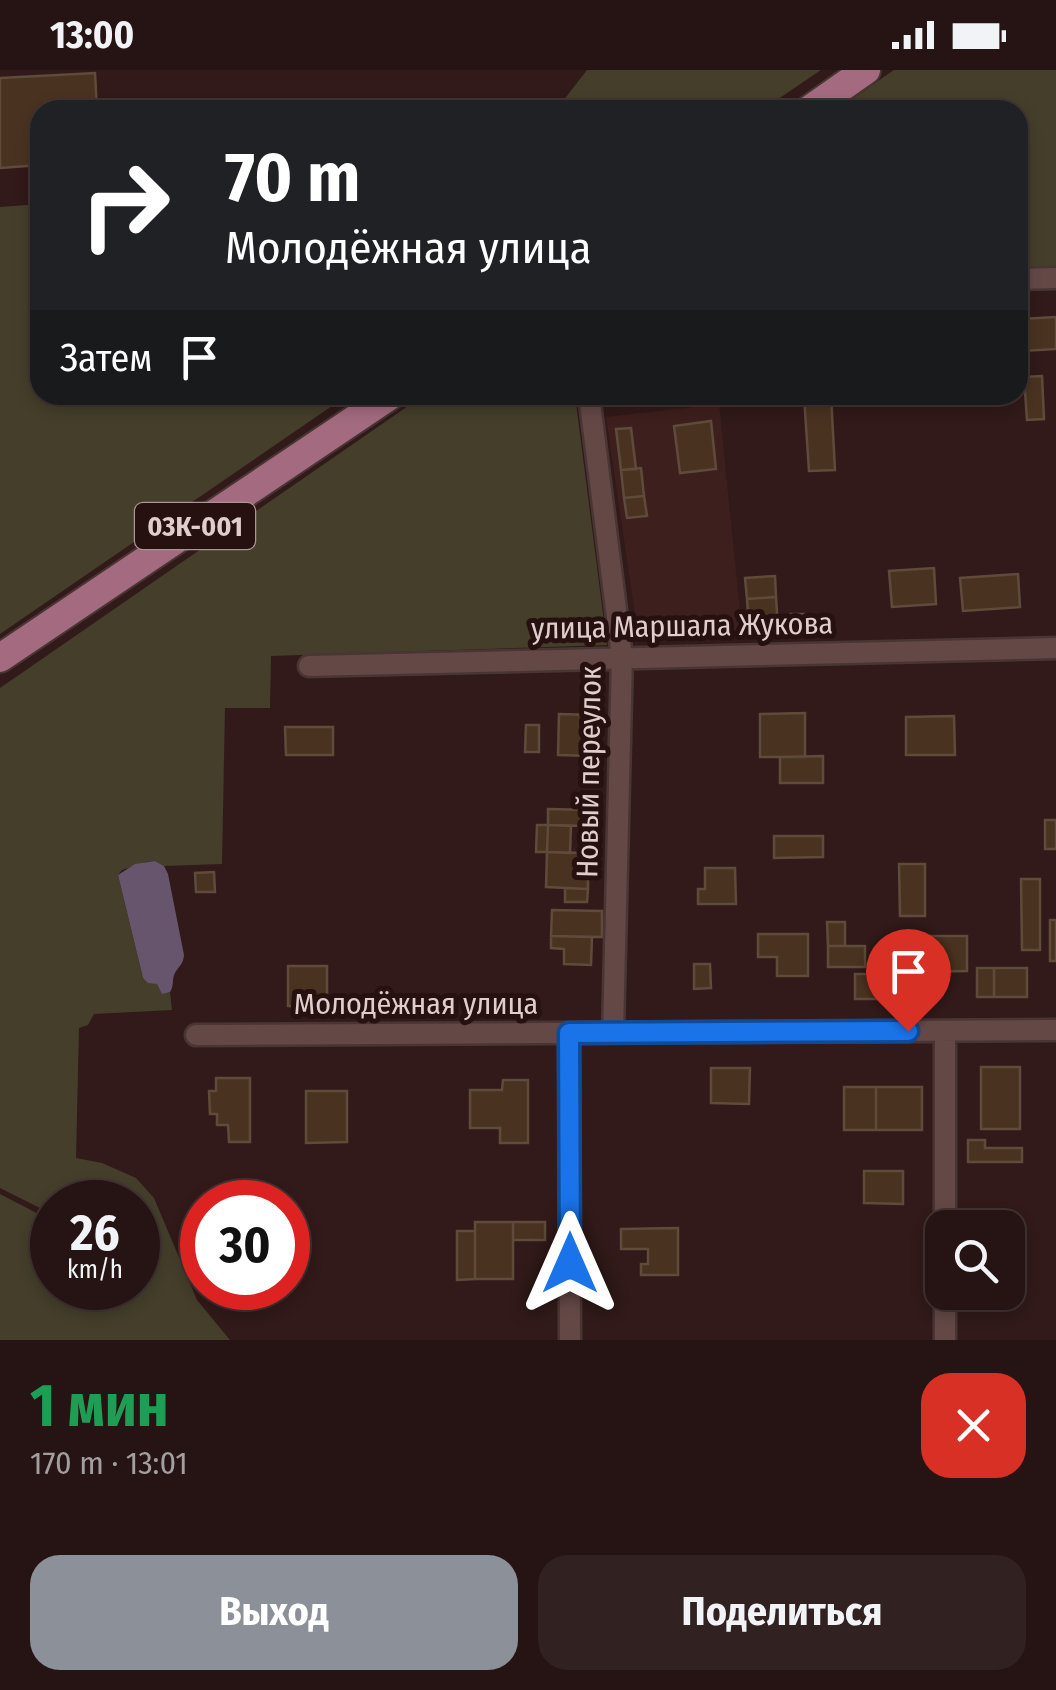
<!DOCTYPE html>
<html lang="ru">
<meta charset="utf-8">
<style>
:root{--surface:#251413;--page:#312121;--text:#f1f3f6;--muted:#a39ea0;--line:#423333;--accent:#8c9099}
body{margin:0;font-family:"Fira Sans Condensed",sans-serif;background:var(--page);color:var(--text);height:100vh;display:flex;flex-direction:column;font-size:38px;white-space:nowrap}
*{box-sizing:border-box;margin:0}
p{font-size:32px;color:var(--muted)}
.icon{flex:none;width:55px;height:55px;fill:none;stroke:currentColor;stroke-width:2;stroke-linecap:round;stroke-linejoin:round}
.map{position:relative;height:1270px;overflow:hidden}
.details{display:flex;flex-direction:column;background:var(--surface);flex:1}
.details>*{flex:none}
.hud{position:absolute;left:30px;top:30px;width:998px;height:305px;border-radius:30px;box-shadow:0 5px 15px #0003,0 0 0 2px var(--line);background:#202124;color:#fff;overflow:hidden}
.fabs{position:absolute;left:925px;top:1140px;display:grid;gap:20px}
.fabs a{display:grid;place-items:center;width:100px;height:100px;border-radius:20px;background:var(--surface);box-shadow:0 5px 15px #0003,0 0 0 2px var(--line);font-size:50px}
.speed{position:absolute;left:30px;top:1110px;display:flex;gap:20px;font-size:50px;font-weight:700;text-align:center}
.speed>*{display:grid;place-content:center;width:130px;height:130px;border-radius:50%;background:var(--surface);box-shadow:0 5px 15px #0003,0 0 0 2px var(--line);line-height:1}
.speed small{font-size:25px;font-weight:400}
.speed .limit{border:15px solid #d22;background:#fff;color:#111}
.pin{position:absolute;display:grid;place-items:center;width:85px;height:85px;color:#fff;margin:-102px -42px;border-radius:50% 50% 50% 0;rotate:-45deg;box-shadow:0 0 10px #0007}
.pin .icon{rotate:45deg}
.me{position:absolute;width:110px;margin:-55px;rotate:0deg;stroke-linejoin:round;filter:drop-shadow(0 0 8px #0008)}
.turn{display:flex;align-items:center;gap:35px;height:210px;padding:0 30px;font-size:45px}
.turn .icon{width:130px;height:130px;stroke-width:2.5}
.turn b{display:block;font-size:70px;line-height:85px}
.then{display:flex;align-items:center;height:95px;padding:0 30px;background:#0003;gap:20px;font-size:38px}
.round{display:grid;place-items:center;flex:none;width:105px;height:105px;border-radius:30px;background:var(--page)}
.headline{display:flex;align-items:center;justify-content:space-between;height:170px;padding:0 30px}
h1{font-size:60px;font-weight:700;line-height:75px;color:#1e9e55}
.primary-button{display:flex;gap:20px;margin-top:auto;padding:20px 30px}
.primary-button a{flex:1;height:115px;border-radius:30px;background:var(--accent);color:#fff;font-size:40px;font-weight:700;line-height:115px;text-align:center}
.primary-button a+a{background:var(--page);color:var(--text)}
.status{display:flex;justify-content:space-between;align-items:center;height:70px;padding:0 50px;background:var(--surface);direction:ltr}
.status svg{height:28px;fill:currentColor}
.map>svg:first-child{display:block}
.built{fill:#3d1f1d}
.green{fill:#443e2b}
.water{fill:#67556e}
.building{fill:#493220;stroke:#5f4b3b;stroke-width:2.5}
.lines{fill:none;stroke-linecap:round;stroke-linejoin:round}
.minor-casing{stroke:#483534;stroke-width:25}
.primary-casing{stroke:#483534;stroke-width:32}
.minor{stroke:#634846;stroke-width:20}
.primary{stroke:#a46b80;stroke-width:28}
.route-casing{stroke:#114b97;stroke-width:25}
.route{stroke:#1a73e8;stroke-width:18}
.labels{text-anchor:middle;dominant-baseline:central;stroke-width:10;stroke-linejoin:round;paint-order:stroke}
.shield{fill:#271110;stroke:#a89594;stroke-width:2.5}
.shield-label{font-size:28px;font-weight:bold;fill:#dfcecd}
.street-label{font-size:30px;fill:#dfcecd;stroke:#271110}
</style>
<div class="status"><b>13:00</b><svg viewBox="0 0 49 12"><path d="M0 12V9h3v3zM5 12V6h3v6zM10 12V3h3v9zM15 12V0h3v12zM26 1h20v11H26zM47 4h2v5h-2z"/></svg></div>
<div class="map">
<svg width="1056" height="1270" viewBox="0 0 1056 1270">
<rect width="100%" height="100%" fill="#311a19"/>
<path class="built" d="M719,334L742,561L638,565L606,347Z"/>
<path class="green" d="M587,0H821L762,40H556Z
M894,0H1056V196L1018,197V40H836Z
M40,134V325H348L0,564V137Z
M424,325H575L607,575L271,586L270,638H225L222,794L164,796L155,791L146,792L122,800L118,805L143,908L157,914L162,923L170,922L172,940L94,944L88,955L79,958L76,1088L102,1093L136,1108L154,1128L197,1230L230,1270H0V1124L52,1151V1218H138V1132H52V1144L0,1118V618Z"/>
<path class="water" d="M155,791L164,796L168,804L184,885C183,896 178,896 174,905C172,911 174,916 170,922L162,924L157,914L148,913L143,908L118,805L135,794Z"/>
<path class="building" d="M95,3L97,40H40V95L0,98V8Z
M1056,247V279L1023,281L1022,249Z
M1042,306L1044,349L1027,350L1024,307Z
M831,325L835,400L809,401L804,326Z
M711,351L716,399L680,403L674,356Z
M631,358L636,399L621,400L616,359Z
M641,398L644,426L624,428L621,400Z
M644,426L647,446L627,448L624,428Z
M934,498L936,534L892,537L889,501Z
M1018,504L1020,537L963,541L960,508Z
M775,506L776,527L747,529L745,508Z
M776,527L778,559L749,561L747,529Z
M791,544H804L806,562L792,563Z
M805,643V687H760V644Z
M559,644L593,645L592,686L558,685Z
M954,646L955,685H906V647Z
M526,655H539V682H525Z
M285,657H333V685H286Z
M823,686V713H780V687Z
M548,739L591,740V756L548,755Z
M1045,750H1056V779H1045Z
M537,755H548L547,782H536Z
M548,755L571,756L570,783L547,782Z
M774,766H823V787L774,788Z
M547,782L588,783V819L546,817Z
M899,794H925V846H900Z
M705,798H735L736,834H698V819H705Z
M214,802L215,822H196L195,803Z
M1021,809H1040V880H1022Z
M565,818L588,819L587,832H565Z
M552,840L602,841V867L551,866Z
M1050,850H1056V891H1050Z
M827,852H845V876H828Z
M758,864H808V906H777V887H758Z
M551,866L592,867L591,895L564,894V879L551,878Z
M917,866H967V901L917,902Z
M828,876H865V897H828Z
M694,894H710L711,918L694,919Z
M288,896H327V936H288Z
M977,898H994V927H977Z
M994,898H1027V927H994Z
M855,904H891L892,929H855Z
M981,997H1020V1059H981Z
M711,998H750L749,1034L711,1033Z
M216,1008H250V1072H229L228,1055H217V1044H210L209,1021H216Z
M503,1010H528V1073H500V1058H470V1020H502Z
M844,1017H876V1060H844Z
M876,1017H922V1060H876Z
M306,1021H347V1072L306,1073Z
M968,1070H985V1078H1022V1092H968Z
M864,1101H903V1134L864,1133Z
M475,1152H513V1209H475Z
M513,1152H545V1170H513Z
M678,1158V1205H641V1194H648V1179H621V1159Z
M457,1161H475V1209L457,1210Z
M1008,1183H1021V1202H1008Z
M1008,1202H1021V1227H967V1222H1008Z"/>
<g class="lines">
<g class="minor-casing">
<path id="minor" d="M1018,209L1056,208
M589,325L622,587L613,963
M309,596L1056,578
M569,963L570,1270
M196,965L1056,960
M945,1158V961
M945,1270V1222"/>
</g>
<g class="primary-casing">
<path id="primary" d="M809,40L866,0
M0,588L391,325"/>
</g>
<use href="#minor" class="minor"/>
<use href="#primary" class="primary"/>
</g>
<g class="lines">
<g class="route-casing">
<path id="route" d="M570,1193L569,963L908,961"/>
</g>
<use href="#route" class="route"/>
</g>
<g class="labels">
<rect class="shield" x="135" y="433" width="120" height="46" rx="8"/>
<g class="shield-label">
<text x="195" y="456">03К-001</text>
</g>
<g class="street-label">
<text transform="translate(682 556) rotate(-1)">улица Маршала Жукова</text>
<text transform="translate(589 702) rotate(-89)">Новый переулок</text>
<text x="416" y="934">Молодёжная улица</text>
</g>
</g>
</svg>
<div class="fabs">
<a><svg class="icon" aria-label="search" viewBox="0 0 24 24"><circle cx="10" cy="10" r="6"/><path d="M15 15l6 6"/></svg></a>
</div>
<div class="speed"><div>26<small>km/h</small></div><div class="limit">30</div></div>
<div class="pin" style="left:908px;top:961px;background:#d93025"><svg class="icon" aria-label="arrive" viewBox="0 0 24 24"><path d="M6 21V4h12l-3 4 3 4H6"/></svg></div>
<svg class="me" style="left:570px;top:1193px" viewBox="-20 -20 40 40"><path d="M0-17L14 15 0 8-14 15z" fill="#1a73e8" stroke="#fff" stroke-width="4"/></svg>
<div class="hud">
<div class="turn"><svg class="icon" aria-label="right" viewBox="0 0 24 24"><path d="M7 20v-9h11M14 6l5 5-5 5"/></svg><div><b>70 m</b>Молодёжная улица</div></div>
<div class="then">Затем<svg class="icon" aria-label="arrive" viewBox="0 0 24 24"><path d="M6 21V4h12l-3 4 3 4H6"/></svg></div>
</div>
</div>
<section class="details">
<div class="headline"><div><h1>1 мин</h1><p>170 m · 13:01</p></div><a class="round" style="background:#d93025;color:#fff"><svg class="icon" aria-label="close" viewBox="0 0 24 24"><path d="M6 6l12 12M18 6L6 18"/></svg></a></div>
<div class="primary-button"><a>Выход</a><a>Поделиться</a></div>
</section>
